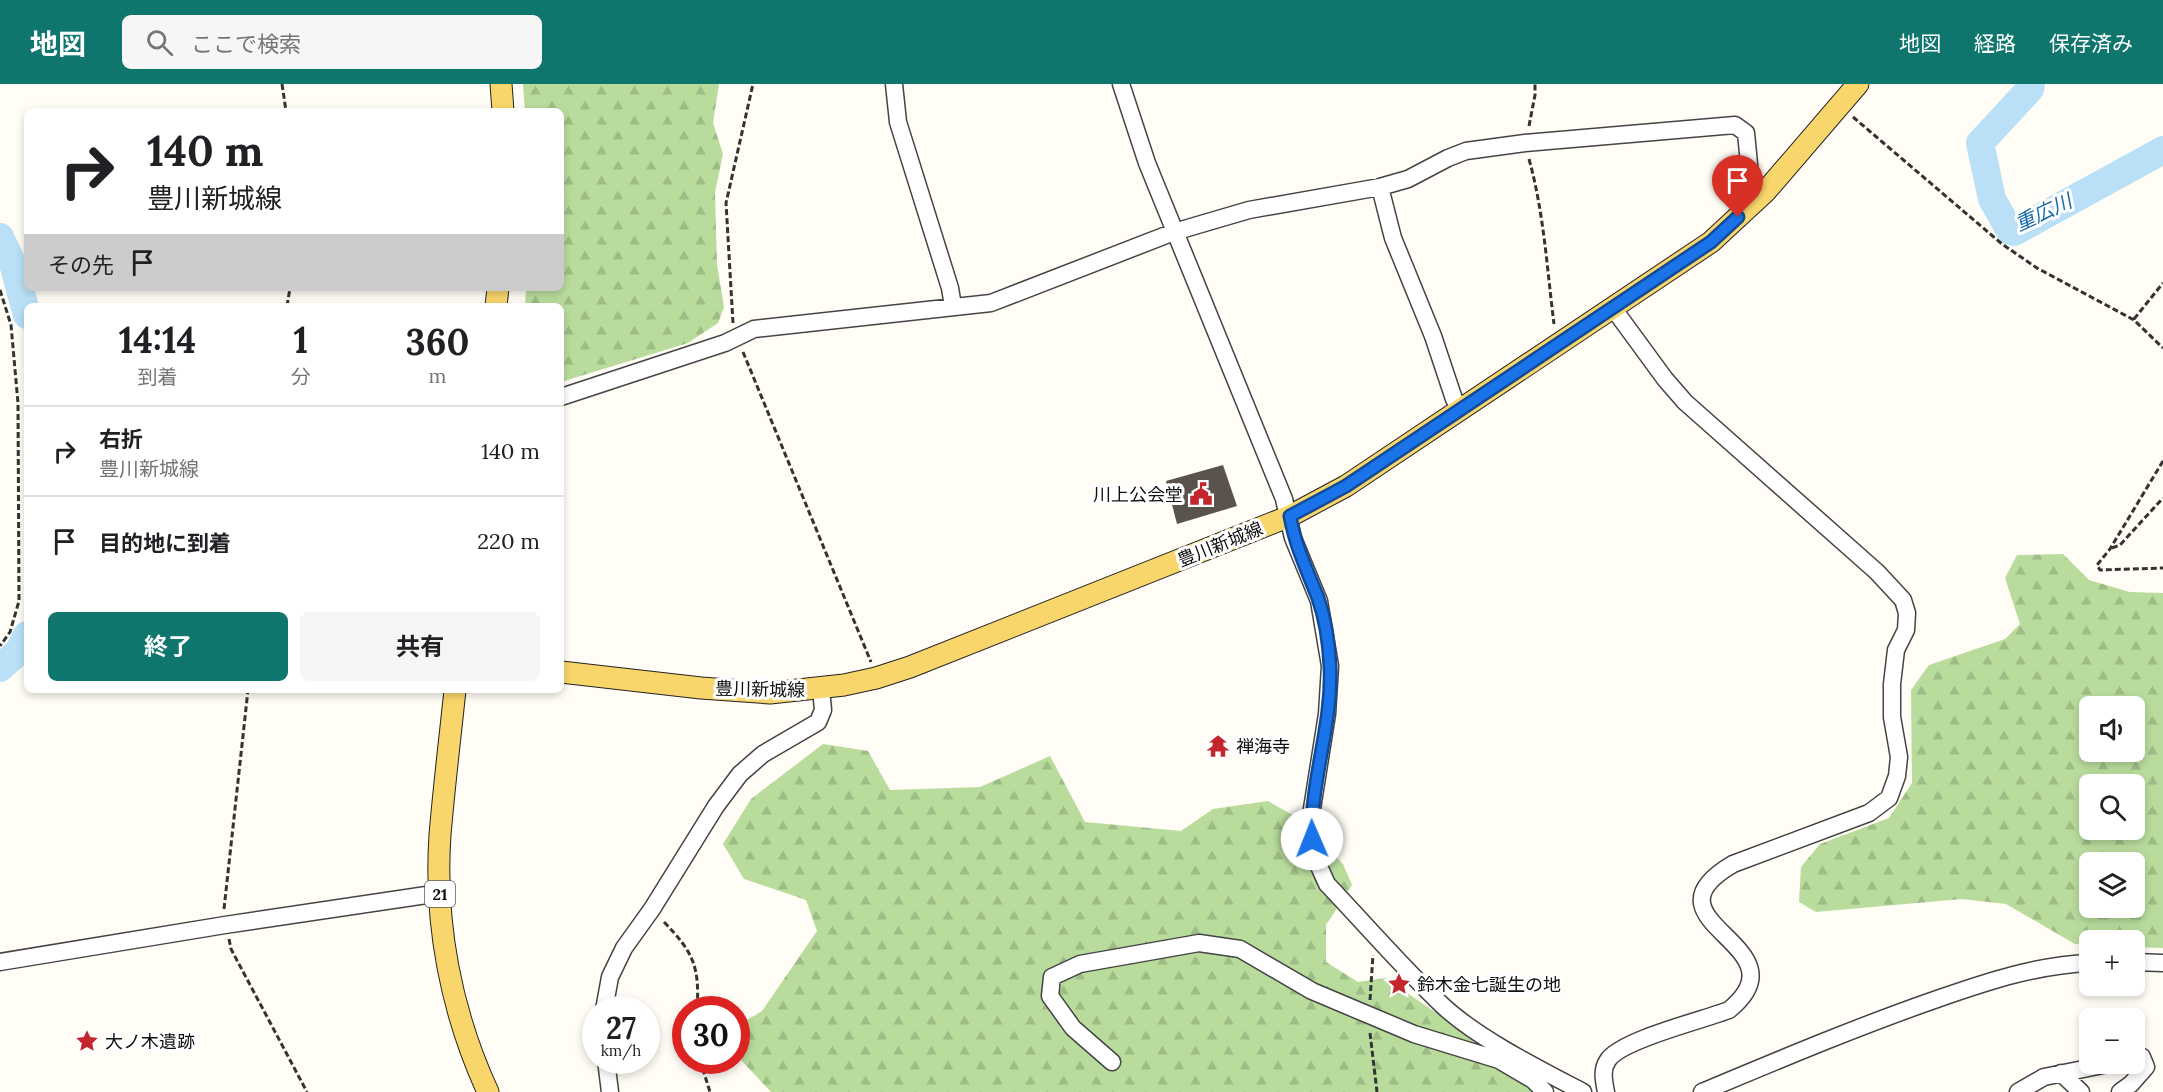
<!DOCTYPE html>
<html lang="ja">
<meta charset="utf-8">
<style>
:root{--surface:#fff;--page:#f6f6f6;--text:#202124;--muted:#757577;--line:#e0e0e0;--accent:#0f766e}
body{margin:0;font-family:Lora,"Noto Sans JP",serif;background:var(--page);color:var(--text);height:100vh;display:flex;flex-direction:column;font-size:22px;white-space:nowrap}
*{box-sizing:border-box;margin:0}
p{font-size:20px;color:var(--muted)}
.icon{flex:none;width:33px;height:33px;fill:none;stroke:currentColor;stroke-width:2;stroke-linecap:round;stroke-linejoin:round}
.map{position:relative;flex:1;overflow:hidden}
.details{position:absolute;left:24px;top:219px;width:540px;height:390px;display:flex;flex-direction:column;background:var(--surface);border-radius:9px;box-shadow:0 3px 9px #0003}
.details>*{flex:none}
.top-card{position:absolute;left:24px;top:24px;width:540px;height:183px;border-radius:9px;box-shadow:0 3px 9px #0003;background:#fff;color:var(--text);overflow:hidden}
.buttons{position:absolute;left:2079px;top:612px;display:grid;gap:12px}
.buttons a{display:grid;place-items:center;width:66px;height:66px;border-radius:9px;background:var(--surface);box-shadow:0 3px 9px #0003;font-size:30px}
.speed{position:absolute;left:582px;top:912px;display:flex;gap:12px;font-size:30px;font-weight:700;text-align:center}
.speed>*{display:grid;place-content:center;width:78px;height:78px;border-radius:50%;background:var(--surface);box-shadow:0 3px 9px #0003;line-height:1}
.speed small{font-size:15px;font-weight:400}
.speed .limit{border:9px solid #d22;background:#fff;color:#111}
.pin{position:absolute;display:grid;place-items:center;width:51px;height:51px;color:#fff;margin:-62px -26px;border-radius:50% 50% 50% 0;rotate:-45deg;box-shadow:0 0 6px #0007}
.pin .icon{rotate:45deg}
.me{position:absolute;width:66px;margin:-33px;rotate:359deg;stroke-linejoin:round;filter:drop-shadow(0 0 4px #0008)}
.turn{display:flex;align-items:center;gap:21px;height:126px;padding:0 24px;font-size:27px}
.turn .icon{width:78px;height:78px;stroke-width:2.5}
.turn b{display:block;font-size:42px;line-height:51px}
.then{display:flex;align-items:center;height:57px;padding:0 24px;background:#0003;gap:12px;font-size:22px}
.eta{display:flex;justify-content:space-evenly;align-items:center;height:102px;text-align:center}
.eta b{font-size:36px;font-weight:700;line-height:42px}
.primary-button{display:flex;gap:12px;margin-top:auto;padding:12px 24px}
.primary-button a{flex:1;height:69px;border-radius:9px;background:var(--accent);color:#fff;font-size:24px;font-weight:700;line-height:69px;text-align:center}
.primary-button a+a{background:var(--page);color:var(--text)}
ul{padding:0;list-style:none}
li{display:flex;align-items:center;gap:18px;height:90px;padding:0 24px;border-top:2px solid var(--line)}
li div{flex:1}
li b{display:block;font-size:22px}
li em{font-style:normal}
header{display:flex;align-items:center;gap:36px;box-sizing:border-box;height:84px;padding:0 30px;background:var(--accent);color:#fff}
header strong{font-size:28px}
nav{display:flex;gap:33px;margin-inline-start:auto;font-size:21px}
.search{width:420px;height:54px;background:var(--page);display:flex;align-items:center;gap:15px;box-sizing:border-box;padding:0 21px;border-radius:9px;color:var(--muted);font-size:22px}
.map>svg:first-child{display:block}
.forest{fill:url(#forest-firs);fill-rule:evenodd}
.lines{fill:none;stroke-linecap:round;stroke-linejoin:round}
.river{stroke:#b9e0f7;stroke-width:28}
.building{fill:#5a524d}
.minor-casing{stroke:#444;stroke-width:19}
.major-casing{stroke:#222;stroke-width:23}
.path{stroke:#333;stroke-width:3;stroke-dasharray:6 3;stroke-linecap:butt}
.minor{stroke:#fff;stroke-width:16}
.major{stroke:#f9d66b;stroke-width:21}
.route-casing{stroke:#114b97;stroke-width:15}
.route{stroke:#1a73e8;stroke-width:10}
.labels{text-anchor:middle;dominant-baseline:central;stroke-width:6;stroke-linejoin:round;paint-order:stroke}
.shield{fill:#fff;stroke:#585858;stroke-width:1.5}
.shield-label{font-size:16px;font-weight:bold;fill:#111}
.poi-label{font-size:18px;fill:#111;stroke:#fff;text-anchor:start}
.street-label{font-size:18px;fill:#111;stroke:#fff}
.water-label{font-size:20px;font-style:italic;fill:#1768a6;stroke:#fff}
</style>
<header>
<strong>地図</strong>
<div class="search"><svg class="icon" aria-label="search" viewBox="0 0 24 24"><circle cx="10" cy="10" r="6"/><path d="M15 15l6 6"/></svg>ここで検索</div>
<nav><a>地図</a><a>経路</a><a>保存済み</a></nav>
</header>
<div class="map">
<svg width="2163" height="1008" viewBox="0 0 2163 1008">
<defs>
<pattern id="forest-firs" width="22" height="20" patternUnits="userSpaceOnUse" patternTransform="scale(1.5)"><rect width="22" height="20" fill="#b9dc9c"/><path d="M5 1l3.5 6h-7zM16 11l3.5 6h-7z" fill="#9ebc85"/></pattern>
</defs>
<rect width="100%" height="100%" fill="#fffdf5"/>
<path class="forest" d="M523,0H719L713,39L723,70L715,108L717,180L724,223L718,239L688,259L561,298V222H525L526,204H561V27H525Z
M2063,470L2089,496L2130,508L2163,509V864L2135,863L2134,856H2090L2089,861L2075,860L2006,820L1962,815L1816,828L1799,818L1801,783L1820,760L1889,734L1912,699L1911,606L1929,581L2005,555L2020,540L2005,494L2017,471ZM2090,622H2134V668H2090ZM2090,700H2134V746H2090ZM2090,778H2134V824H2090Z
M823,660L868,667L890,706L980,703L1050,672L1085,738L1181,747L1213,725L1268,717L1296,733L1343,780L1352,801L1326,841V878L1358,898L1385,894L1553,1008H771L737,972V942L762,927L817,847L806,816L744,795L723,760L751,715Z"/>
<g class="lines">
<path class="river" d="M2031,0L2030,5L1980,59L1992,115L2010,147L2014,148L2163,66
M0,153L14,183L27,231
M0,584L19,567L27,551"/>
</g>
<path class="building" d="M1223,381L1237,422L1177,440L1166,397Z"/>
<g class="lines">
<g class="minor-casing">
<path id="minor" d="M894,0L898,38L950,204L953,222
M1121,0L1147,79L1284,415L1293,454L1319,517L1330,582L1327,630L1311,731L1313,755L1318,780L1327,800C1365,840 1402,883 1442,921C1477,954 1539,985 1583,1008
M1380,103L1408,95L1448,74L1466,67L1525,59L1735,41L1746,49L1750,90L1754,99L1766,107
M561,313L725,259L754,245L991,219L1174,148L1249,126L1380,103L1393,154L1433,252L1454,315L1460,327
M0,878L225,841L440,809
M2134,878L2163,879
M604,926L610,893L624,864L652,825L716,722L740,690L763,670L818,638L823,626L821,605
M606,976L610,1008
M1112,978L1073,944L1050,912L1052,893L1080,880L1199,859L1240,865L1312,907L1369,931L1414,950L1499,976L1533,996L1545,1008
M2061,989L2081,1008
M1606,1008C1604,997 1601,986 1608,976C1621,956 1703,936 1729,926C1809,861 1634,838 1733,780L1869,729L1889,714L1897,692L1899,673L1892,633V600L1896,566L1906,546L1907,529L1903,516L1877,488L1685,318L1665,295L1613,224
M1702,1008C1781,975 1859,942 1940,914C1989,897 2037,881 2090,879
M2018,1008L2044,993L2108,980
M2120,1008L2131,1000L2146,983L2142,973L2134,974"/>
</g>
<g class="major-casing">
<path id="major" d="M501,0L503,27
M496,222L498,204
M561,588L701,604L770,609L844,601L876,594L910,583L1290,432L1346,402L1711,158L1766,107L1858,0
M455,606C450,654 444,703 440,751C434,839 451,928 488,1008"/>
</g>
<path class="path" d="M282,0L286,27
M1853,33L2002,160L2037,184L2134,236L2163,264
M1529,42L1535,11V0
M1529,75C1544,129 1547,185 1554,240
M0,206L11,241L18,319L19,517L10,548L0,562
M287,222L290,204
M2134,235L2163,199
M733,239L726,119L753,0
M743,268L871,578
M2163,377L2110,465L2097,481L2100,486L2163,484
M2112,464L2120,461L2163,414
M224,825L248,606
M664,838C693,868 700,882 697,926
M229,855L231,865L307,1008
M1370,916L1373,871
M1370,949L1377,1008
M700,976L710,1008"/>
<use href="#minor" class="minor"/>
<use href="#major" class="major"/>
</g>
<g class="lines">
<g class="route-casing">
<path id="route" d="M1312,755C1310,697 1333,640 1330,582C1329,560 1325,534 1318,514C1307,486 1295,461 1290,432L1346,402L1711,158L1738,133"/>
</g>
<use href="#route" class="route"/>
</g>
<defs>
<g id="civic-bare" transform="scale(1.8)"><path d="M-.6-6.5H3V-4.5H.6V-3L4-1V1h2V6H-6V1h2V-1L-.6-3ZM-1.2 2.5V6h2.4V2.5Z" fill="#c4262e" stroke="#fff" stroke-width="2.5" paint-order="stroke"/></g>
<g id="temple-bare" transform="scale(1.8)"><path d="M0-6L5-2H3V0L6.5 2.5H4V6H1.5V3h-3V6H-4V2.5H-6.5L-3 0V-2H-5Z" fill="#c4262e" stroke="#fff" stroke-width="2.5" paint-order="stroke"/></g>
<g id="sight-bare" transform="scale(1.8)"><path d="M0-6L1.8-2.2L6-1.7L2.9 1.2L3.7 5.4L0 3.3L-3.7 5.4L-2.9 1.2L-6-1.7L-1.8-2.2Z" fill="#c4262e" stroke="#fff" stroke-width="2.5" paint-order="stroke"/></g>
</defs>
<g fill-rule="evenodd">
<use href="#civic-bare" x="1201" y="410"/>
<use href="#temple-bare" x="1218" y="662"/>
<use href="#sight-bare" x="1399" y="900"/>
<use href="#sight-bare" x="87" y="957"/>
</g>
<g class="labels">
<rect class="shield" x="425" y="797" width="30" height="26" rx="4.5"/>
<g class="shield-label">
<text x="440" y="810">21</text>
</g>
<g class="poi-label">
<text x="1183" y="410" text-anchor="end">川上公会堂</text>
<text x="1236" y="662">禅海寺</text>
<text x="1417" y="900">鈴木金七誕生の地</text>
<text x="105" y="957">大ノ木遺跡</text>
</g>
<g class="street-label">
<text transform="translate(1220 460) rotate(-22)">豊川新城線</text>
<text transform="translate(760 605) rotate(1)">豊川新城線</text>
</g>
<g class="water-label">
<text transform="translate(2043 128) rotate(-25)">重広川</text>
</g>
</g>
</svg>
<div class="buttons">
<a><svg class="icon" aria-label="sound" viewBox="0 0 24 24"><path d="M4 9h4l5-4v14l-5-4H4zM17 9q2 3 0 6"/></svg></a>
<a><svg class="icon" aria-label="search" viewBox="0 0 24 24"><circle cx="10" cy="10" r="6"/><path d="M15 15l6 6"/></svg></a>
<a><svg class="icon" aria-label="layers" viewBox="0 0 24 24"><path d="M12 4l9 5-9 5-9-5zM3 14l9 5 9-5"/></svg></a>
<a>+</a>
<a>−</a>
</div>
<div class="speed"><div>27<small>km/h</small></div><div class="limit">30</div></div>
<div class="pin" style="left:1738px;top:133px;background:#d93025"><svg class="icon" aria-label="arrive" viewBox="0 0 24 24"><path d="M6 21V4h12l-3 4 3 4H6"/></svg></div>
<svg class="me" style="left:1312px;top:755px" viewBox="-20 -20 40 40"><circle r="19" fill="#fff"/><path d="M0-13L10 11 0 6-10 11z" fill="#1a73e8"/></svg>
<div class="top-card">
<div class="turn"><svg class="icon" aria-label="right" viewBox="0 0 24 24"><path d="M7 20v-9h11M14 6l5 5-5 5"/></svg><div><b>140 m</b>豊川新城線</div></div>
<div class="then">その先<svg class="icon" aria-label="arrive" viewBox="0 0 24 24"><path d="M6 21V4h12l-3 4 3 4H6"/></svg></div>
</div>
<section class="details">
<div class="eta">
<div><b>14:14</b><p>到着</p></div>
<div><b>1</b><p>分</p></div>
<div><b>360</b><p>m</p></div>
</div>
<ul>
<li><svg class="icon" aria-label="right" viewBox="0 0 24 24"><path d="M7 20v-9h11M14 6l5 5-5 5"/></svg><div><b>右折</b><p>豊川新城線</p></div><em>140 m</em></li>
<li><svg class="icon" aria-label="arrive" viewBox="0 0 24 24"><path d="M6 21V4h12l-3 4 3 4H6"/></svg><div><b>目的地に到着</b></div><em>220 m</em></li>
</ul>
<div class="primary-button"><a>終了</a><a>共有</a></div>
</section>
</div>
